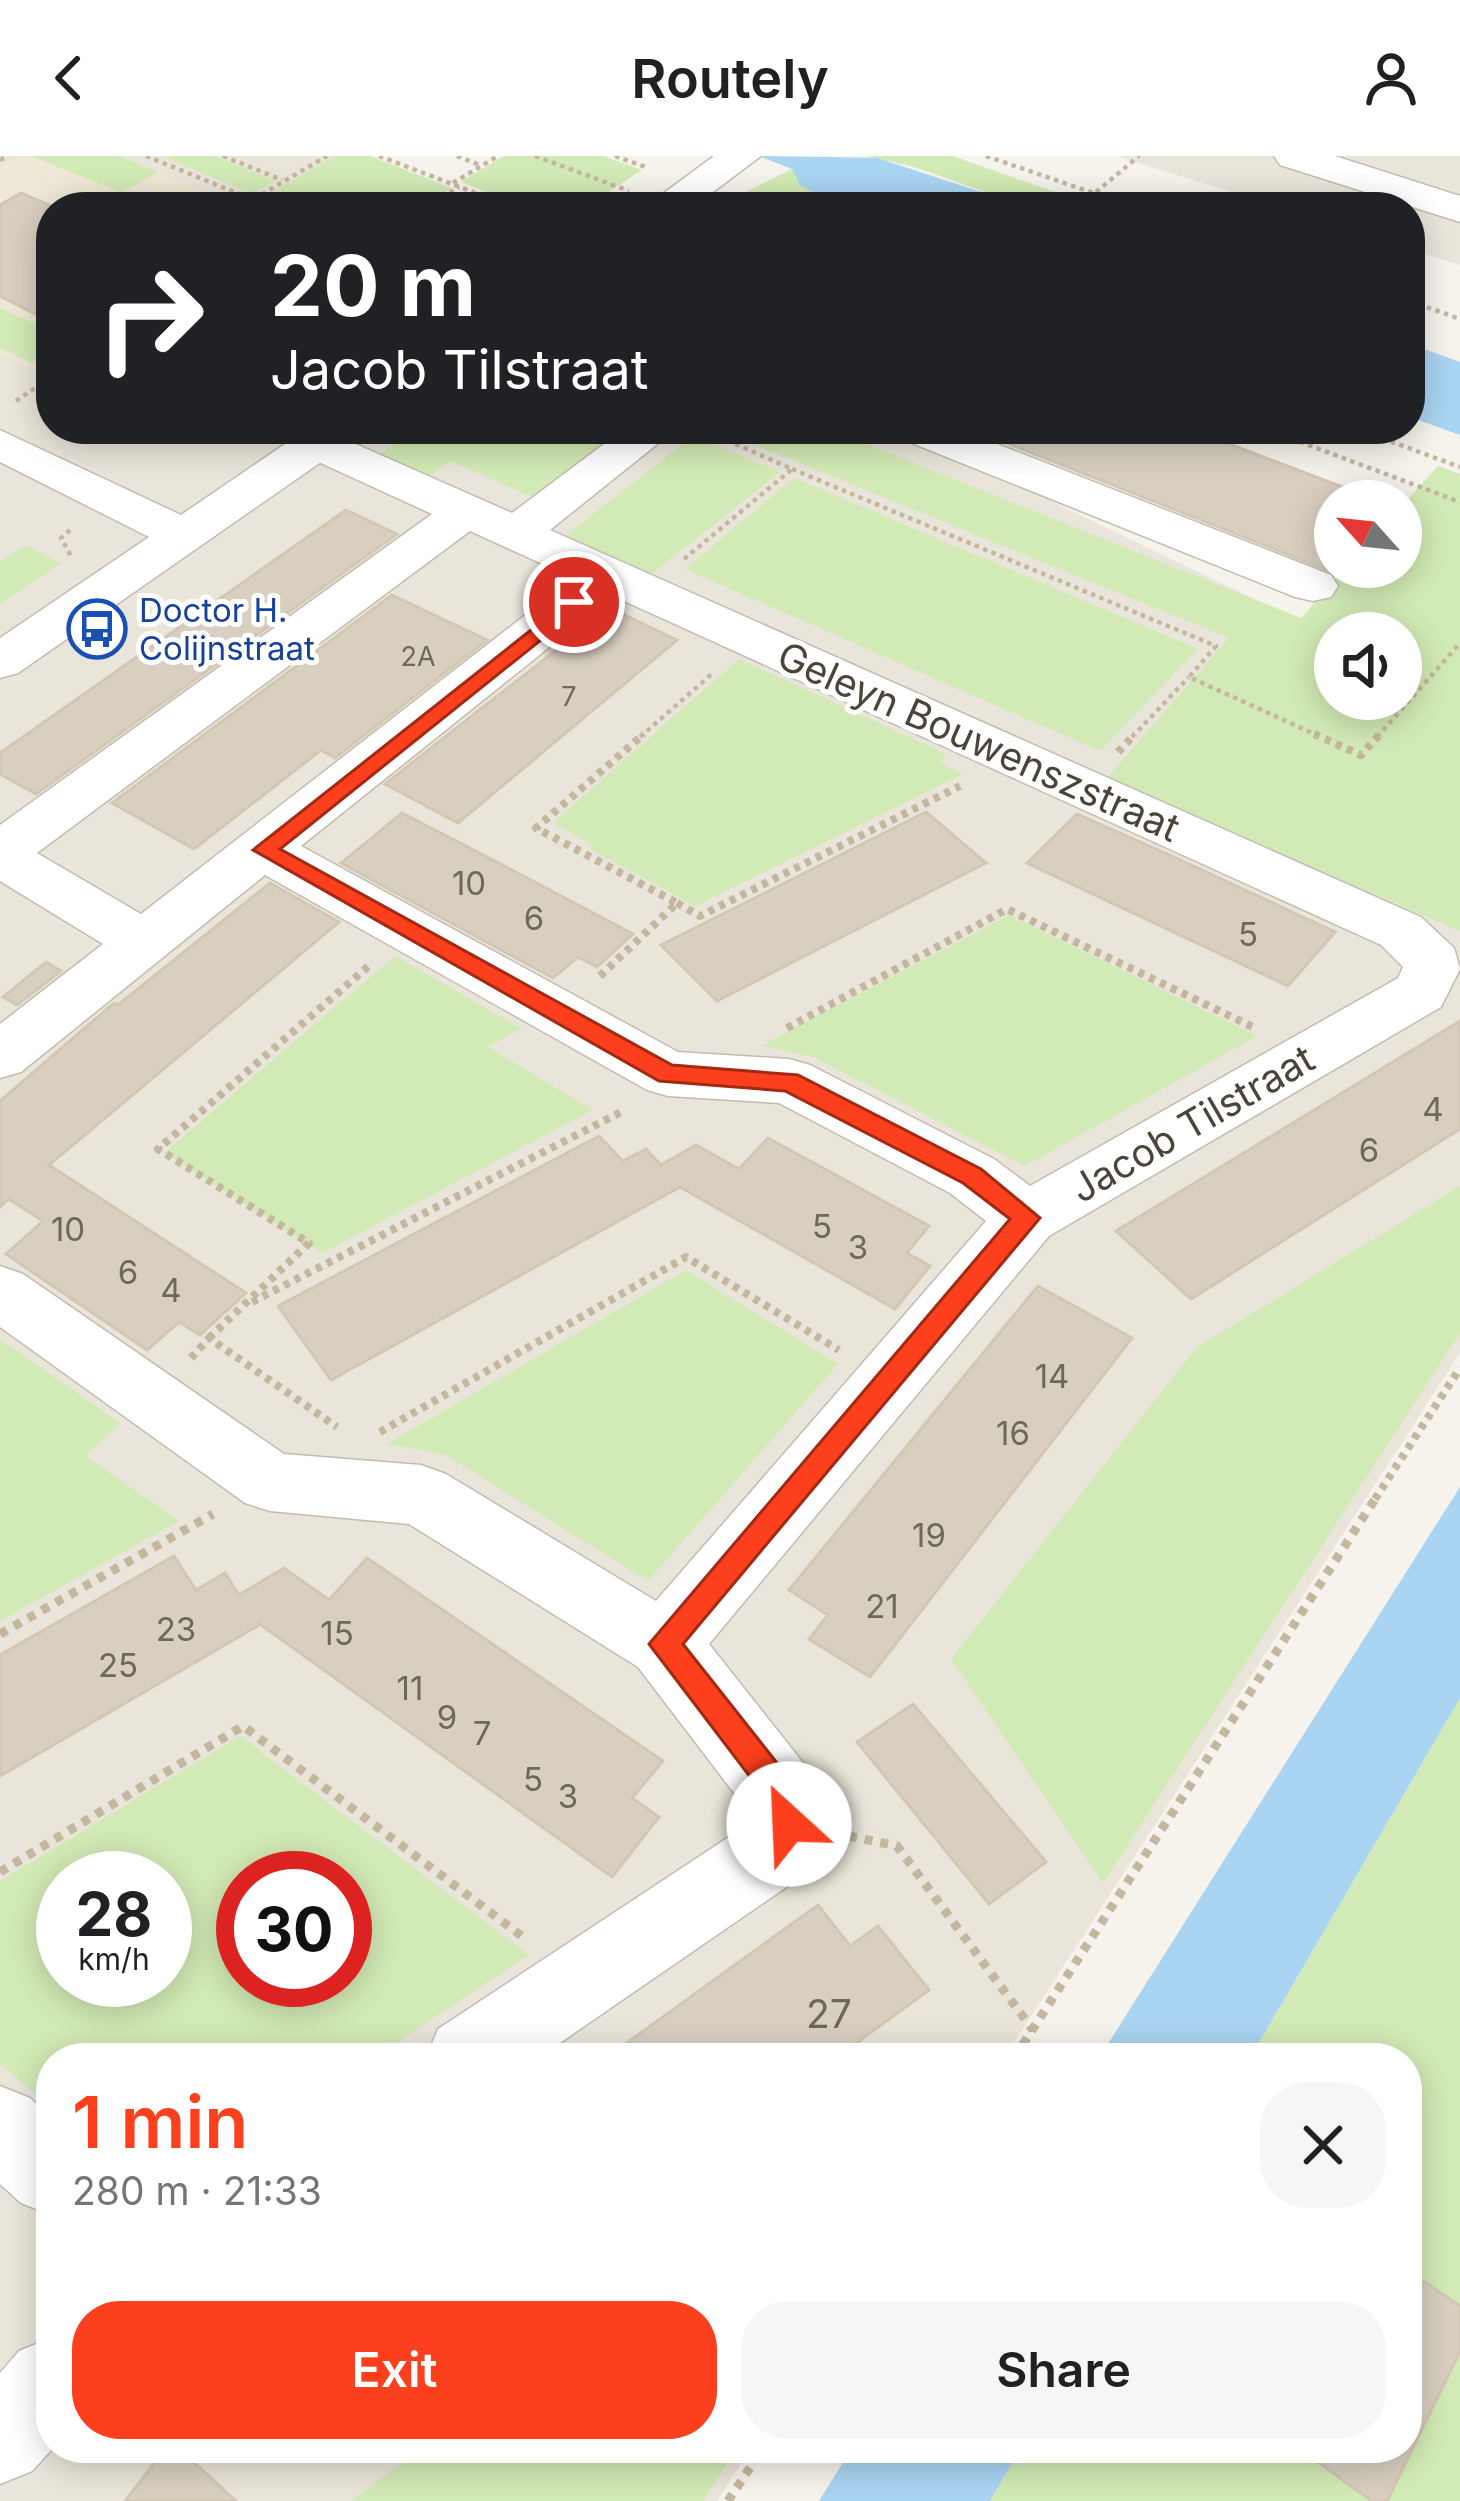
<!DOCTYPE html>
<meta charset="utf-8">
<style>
:root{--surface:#fff;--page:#f6f6f6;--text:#202124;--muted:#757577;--accent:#fc3f1d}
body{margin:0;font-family:Inter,sans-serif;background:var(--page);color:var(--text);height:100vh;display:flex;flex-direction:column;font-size:45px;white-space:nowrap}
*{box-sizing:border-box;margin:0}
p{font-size:39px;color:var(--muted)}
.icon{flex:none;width:66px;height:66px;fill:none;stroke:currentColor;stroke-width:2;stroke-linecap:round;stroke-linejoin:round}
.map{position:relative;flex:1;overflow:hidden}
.drawer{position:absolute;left:36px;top:1887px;width:1386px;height:420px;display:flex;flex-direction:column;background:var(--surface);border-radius:48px;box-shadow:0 6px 30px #0003}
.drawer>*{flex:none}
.top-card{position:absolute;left:36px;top:36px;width:1389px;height:252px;border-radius:48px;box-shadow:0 6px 30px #0003;background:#202124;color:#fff;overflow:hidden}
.needle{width:78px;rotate:297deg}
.controls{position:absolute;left:1314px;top:324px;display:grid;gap:24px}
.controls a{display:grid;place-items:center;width:108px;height:108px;border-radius:50%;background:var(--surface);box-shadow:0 6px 30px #0003;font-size:60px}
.speed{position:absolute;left:36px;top:1695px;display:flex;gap:24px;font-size:60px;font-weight:700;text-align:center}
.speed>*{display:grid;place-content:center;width:156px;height:156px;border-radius:50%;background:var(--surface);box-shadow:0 6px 30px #0003;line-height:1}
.speed small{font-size:30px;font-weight:400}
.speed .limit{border:18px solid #d22;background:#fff;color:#111}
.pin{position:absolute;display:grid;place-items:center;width:102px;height:102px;color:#fff;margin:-51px;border:6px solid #fff;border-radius:50%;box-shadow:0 3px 12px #0007}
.me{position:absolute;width:132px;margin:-66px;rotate:335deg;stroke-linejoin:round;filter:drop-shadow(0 0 9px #0008)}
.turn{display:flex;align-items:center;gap:42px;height:252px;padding:0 36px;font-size:54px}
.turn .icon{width:156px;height:156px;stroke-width:2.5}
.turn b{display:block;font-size:84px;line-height:102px}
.round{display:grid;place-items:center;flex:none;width:126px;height:126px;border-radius:48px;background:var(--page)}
.headline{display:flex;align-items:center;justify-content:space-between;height:204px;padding:0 36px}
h1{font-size:72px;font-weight:600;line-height:90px;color:var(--accent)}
.primary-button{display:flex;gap:24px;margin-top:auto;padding:24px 36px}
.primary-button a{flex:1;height:138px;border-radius:48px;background:var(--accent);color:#fff;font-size:48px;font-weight:600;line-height:138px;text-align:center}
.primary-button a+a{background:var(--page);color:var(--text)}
header{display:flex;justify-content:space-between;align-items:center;height:156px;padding:0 36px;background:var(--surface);font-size:54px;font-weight:600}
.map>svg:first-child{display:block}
.residential{fill:#eae5da;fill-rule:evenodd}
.education{fill:#efe8d6}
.green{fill:#d2eab5;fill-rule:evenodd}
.water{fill:#a9d4f2}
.building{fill:#d8cfc1;stroke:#d3c7b4;stroke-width:3}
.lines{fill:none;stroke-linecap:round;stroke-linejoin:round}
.minor-casing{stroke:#c2bbae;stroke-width:3}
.tertiary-casing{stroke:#c2bbae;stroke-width:3}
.path-far2{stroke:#c4b79f;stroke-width:4.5;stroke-dasharray:4.5 4.5;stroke-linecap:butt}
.path-far1{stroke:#c4b79f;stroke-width:8;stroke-dasharray:6 6;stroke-linecap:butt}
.path{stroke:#c4b79f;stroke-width:9;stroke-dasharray:8 8;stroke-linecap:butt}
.minor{fill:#fff;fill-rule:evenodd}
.tertiary{fill:#fff;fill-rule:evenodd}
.route{fill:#fc3f1d;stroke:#a42913;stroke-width:3}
.labels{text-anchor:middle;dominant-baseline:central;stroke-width:10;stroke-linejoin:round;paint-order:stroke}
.far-number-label{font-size:27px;fill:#6e675b}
.far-transit-label{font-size:33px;fill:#164399;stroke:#fff;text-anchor:start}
.number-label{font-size:33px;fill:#6e675b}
.street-label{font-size:39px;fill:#4b4439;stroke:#fff}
.near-number-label{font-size:39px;fill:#6e675b}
</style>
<header><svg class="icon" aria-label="back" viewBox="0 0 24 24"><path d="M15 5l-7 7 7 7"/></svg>Routely<svg class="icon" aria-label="person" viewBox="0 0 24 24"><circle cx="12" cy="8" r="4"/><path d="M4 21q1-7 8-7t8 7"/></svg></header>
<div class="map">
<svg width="1460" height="2345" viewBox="0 0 1460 2345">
<rect width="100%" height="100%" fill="#f6f3ec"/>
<path class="residential" d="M0,0H336L442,51H51V273H902L1335,482V543L1460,542V1197L1004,1902H51V2292H751L717,2345H0ZM63,1722H165V1824H63ZM243,1722H345V1824H243Z
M1117,0H1460V109L1410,93V51H1278Z"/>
<path class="education" d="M20,0H119L240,51H51V222L0,198V11Z"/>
<path class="green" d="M31,0H119L158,16L122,37Z
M170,0H215L276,25L252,38L166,2Z
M334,0H370L452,32L421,51H281L261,43Z
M504,0H603L642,14L585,51H524L461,26Z
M865,0H952L1099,51H1027L915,11Z
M792,13L812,38L838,51H778L742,38Z
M0,152L51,175V195L32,207L0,192Z
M415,273H636L541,345L451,305L425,322L377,300Z
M716,273H829L1301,462L1347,411H1401V351L1438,310L1460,318V775L1107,622L1229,482ZM1335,477H1401V543H1335Z
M693,280L780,316L649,420L564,381Z
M794,322L1198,493L1100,595L685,413Z
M26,389L61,407L0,448V406Z
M739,503L946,598L940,607L963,618L695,750L590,693L592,689L553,667Z
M1009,759L1257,880L1025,1010L813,901L761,890Z
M395,800L522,873L487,890L593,954L322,1097L164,997Z
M1460,1030V1177L1103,1727L951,1503L1196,1192Z
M686,1114L838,1208L648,1425L444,1298L387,1288Z
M0,1183L120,1267L86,1300L179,1365L0,1465Z
M1460,1542V2345H990L1021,2292H1407V1902H1250Z
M240,1580L529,1799L373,1902H51V1951L0,1908V1725ZM63,1722H165V1824H63ZM243,1722H345V1824H243Z
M422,2292H737L703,2345H351Z"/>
<path class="water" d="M759,0L877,2L1027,51H838L800,29L792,13Z
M1410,188L1460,206V279L1410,261Z
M1460,1331V1542L1250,1902H1099Z
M852,2292H1021L990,2345H819Z"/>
<path class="building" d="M21,37L51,50V166L0,140V49Z
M971,273H1190L1379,345H1335V411H1341L1335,417Z
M346,354L397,378L36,638L0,618V597Z
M392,439L487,484L335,602L321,594L316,598L194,693L112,647Z
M610,452L677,484L458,667L385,628Z
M926,656L986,707L717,845L661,789Z
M402,657L512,714L633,778L597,811L578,801L553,822L341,707Z
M1077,658L1176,702L1335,776L1288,830L1027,707Z
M270,727L339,766L49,1009L246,1137L200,1179L179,1166L147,1194L6,1098L43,1065L9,1043L0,1051V945L114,847L118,849Z
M46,806L61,815L17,849L3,841Z
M1460,865V973L1191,1143L1116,1075Z
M599,980L623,1005L646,993L661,1009L696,989L739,1013L768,982L929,1070L907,1097L930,1110L895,1153L680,1031L331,1224L278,1150Z
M1038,1130L1132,1182L870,1521L809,1483L828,1459L789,1434Z
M174,1400L196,1434L225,1417L239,1439L284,1412L329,1444L367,1402L663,1605L632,1642L659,1661L612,1721L257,1466L259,1469L0,1620V1499Z
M913,1548L1046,1706L989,1748L857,1586Z
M818,1749L850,1790L878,1770L929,1834L836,1902H606Z
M1407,2114L1460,2150V2195L1387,2345H1372L1298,2292H1407Z
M166,2292H178L236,2345H125Z"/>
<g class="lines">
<g class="minor-casing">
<path id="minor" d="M1274,0H1335L1460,40V66L1280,9Z
M624,273H676L550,374L1421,761L1454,792L1460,813L1441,851L1049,1080L709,1488L815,1622L826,1647L827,1668L804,1719L538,1902H426L438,1873L750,1667V1658L638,1511L409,1368L270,1355L245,1347L0,1171V1110L23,1118L284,1298L421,1309L446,1318L656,1445L986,1065L950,1037L779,947L668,940L647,934L265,719L21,916L0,922V868L103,788L0,725V669L432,358L301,298L294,288L301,278L317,274L333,278L512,357ZM470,375L573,422L141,758L37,697ZM613,440L1381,789L1403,811L1398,822L1030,1030L994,1003L810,909L789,903L678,896L301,690Z
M895,273H959L1331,419L1338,430L1331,441L1313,445L1295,441L902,283Z
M0,1930L30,1942L51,1961V2059L21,2047L0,2028Z
M51,2182L53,2292L32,2315L0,2328V2217L19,2195Z"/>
</g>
<g class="tertiary-casing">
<path id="tertiary" d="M714,0H761L693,51H645Z
M307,273H361L354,283L18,517L0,522V482L149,381L0,306V274L181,359Z"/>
</g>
<path class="path-far2" d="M146,0L271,51
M223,0L282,24
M379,0L512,51
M457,0L482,10
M535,0L629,35
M615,0L646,11
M986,0L1134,51
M0,4L8,0
M453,27L498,0
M1096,36L1139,0
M254,43L327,0
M427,51L459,31
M1410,145L1460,163
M16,245L51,221
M1266,273L1460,346
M1357,273L1460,311
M792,313L1216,490L1189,521L1321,581
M70,374L61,382L71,400
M684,403L792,313L704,274
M640,581L713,517
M1132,581L1189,521
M1377,581L1460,487"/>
<path class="path-far1" d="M1314,578L1361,599L1380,578
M1118,596L1135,578
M677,747L700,760L960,630
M600,820L677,747L536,672L644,578
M787,872L1007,753L1255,872
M252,1146L623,955
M209,1182L309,1087L158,993L371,808
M191,1202L209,1182L337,1271
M380,1276L686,1101L839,1194
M1375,1343L1460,1212"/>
<path class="path" d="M0,1478L213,1358
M849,1680L897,1690L1033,1874
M0,1716L243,1570L523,1781
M1014,1902L1377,1340
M728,2345L763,2292"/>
<use href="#minor" class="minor"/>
<use href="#tertiary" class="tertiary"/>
</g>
<path class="route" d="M574,440L582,442V451L280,693L672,909L798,919L981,1013L1040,1062L683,1488L800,1636L805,1668L800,1679L789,1683L777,1679L773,1651L649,1488L1010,1063L963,1027L785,935L659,925L253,694Z"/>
<defs>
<g id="bus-ring" transform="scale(3)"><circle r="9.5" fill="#fff" stroke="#1a4fb4" stroke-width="1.5"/><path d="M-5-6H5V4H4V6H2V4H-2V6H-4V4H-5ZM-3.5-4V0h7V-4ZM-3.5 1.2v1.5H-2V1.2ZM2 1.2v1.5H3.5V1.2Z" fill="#1a4fb4"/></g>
</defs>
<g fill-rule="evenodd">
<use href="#bus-ring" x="97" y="473"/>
</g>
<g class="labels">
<g class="far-number-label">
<text x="418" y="500">2A</text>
<text x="569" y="540">7</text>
</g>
<g class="far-transit-label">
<text x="139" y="454">Doctor H.<tspan x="139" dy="38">Colijnstraat</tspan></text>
</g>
<g class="number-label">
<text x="469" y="727">10</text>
<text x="534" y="762">6</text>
<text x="1248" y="778">5</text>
<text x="1433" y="953">4</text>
<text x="1369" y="994">6</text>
<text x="822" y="1070">5</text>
<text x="68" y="1073">10</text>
<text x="858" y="1091">3</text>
<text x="128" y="1116">6</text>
<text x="171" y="1134">4</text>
<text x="1052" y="1220">14</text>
<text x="1013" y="1277">16</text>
<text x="929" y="1379">19</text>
<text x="882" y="1450">21</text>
<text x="176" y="1473">23</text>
<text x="337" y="1477">15</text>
<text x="118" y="1509">25</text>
<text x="410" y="1532">11</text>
<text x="447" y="1561">9</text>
<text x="482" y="1577">7</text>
<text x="533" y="1623">5</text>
<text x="568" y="1640">3</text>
</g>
<g class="street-label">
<text transform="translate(979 585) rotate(24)">Geleyn Bouwenszstraat</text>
<text transform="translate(1192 967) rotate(-30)">Jacob Tilstraat</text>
</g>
<g class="near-number-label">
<text x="829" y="1857">27</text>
</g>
</g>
</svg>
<div class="controls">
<a><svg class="needle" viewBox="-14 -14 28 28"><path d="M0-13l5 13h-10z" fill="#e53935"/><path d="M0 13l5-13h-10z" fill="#757577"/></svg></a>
<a><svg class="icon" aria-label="sound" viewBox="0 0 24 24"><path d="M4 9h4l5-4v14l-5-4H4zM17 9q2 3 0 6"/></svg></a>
</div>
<div class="speed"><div>28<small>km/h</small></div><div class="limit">30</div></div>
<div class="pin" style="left:574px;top:446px;background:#d93025"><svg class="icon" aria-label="arrive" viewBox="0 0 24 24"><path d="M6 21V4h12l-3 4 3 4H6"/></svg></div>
<svg class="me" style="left:789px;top:1668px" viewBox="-20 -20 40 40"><circle r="19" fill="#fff"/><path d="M0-13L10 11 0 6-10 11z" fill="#fc3f1d"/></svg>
<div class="top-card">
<div class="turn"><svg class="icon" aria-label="right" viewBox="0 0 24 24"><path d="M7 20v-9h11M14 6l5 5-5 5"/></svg><div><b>20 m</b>Jacob Tilstraat</div></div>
</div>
<section class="drawer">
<div class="headline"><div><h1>1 min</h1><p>280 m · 21:33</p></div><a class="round"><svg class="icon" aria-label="close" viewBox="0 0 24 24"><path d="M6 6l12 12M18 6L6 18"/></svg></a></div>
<div class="primary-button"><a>Exit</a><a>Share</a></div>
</section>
</div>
